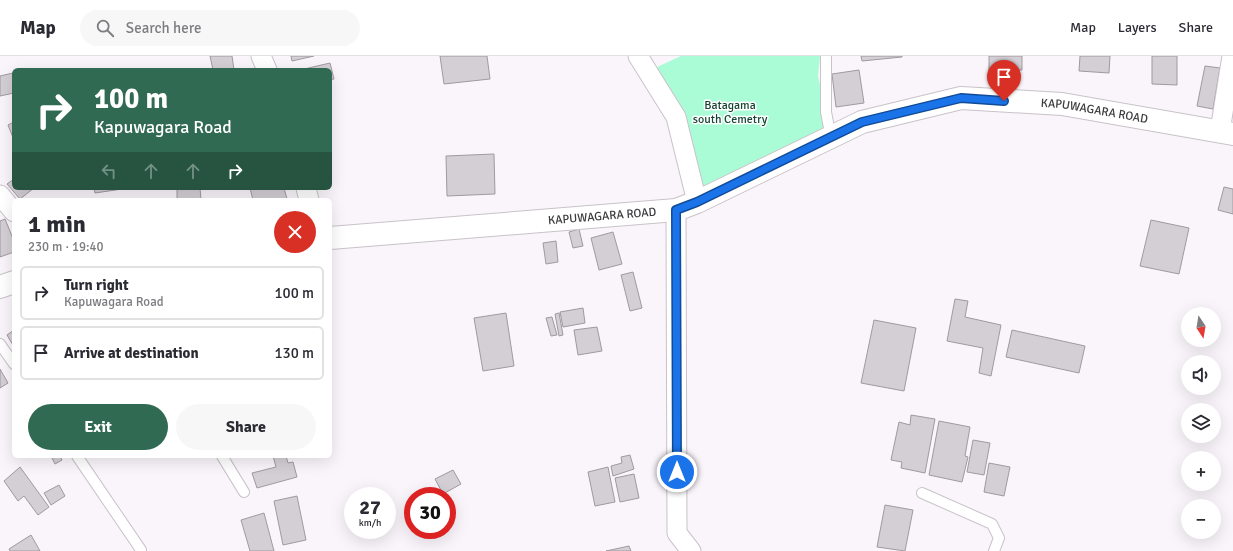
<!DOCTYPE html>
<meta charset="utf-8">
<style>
:root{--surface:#fff;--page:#f7f7f7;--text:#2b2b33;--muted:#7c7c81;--line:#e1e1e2;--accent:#306a52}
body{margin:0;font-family:Signika,sans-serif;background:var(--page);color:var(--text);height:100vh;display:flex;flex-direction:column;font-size:15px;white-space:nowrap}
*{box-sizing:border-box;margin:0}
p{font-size:13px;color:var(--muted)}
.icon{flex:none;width:22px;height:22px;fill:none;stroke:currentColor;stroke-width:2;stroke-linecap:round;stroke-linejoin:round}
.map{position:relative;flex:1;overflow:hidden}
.details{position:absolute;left:12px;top:142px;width:320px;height:260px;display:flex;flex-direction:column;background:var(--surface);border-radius:6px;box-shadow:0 4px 16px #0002}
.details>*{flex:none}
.guide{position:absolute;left:12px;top:12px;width:320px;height:122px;border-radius:6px;box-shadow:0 4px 16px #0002;background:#306a52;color:#fff;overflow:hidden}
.needle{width:26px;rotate:168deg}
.tools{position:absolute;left:1181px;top:251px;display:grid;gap:8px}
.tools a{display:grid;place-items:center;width:40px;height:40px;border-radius:50%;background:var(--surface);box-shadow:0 4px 16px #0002;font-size:20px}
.speed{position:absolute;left:344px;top:431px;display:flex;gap:8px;font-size:20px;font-weight:700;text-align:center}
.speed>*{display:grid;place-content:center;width:52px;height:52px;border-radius:50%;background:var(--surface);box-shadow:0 4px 16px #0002;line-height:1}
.speed small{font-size:10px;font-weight:400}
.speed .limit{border:6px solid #d22;background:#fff;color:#111}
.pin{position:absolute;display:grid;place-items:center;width:34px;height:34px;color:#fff;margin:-41px -17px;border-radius:50% 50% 50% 0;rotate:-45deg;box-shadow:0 0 4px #0007}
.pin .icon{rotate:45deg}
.me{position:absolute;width:44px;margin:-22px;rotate:0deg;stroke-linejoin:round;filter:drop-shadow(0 0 3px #0008)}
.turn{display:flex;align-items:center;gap:14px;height:84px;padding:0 16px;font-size:18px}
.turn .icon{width:52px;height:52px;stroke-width:2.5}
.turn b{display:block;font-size:28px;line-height:34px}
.lanes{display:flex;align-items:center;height:38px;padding:0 16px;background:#0003;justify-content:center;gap:20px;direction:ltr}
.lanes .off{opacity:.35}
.round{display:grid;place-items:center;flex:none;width:42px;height:42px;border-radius:21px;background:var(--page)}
.summary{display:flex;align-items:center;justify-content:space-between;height:68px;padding:0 16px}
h1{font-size:24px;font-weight:700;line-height:30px}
.button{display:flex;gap:8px;margin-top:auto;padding:8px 16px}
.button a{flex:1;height:46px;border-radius:24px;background:var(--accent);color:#fff;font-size:16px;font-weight:700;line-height:46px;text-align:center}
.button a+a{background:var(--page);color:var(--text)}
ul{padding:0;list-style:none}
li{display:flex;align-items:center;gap:12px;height:54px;margin:0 8px 6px;padding:0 8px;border:2px solid var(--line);border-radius:6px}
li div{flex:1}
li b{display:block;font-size:15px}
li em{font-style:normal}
header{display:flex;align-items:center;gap:24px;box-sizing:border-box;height:56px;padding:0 20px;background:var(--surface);border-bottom:1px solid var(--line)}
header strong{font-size:19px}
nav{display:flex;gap:22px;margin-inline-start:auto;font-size:14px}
.search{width:280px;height:36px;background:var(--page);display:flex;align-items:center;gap:10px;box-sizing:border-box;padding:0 14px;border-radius:22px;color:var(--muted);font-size:15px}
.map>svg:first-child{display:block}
.green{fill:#aafcd7}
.building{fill:#d4ced5;stroke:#a09aa0}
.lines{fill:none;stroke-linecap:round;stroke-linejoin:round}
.service-casing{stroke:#c9c3c9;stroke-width:12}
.minor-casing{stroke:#c9c3c9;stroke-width:21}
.tertiary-casing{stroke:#c9c3c9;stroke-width:24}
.service{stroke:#fff;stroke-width:10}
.minor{stroke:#fff;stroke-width:19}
.tertiary{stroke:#fff;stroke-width:22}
.route-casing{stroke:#114b97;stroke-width:10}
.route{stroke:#1a73e8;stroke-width:7}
.labels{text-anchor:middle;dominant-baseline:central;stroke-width:3;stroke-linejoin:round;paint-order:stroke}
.park-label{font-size:12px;fill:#164533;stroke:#fff}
.street-label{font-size:12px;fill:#3c3a3d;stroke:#fff}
</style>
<header>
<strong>Map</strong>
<div class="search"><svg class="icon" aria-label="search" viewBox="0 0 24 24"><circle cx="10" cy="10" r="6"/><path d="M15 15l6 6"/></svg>Search here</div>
<nav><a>Map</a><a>Layers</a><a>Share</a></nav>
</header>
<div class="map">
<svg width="1233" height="495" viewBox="0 0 1233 495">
<rect width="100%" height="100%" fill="#faf4fb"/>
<path class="green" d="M681,0H820L818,20L830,73L696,133L657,11Z"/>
<path class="building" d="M210,0H232L234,14H213Z
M291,0H314L292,5Z
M440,0H487L490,23L444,28Z
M861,0H902V1L862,5Z
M989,0H1022V14L989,15Z
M1080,0H1110L1109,17L1079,15Z
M1152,0H1177V29L1152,28Z
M330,7L334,23L330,24V14H300Z
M1205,10L1220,12L1213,53L1197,50Z
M859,14L864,47L836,51L832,18Z
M13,17L14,37L0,40V20Z
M14,66V84L8,69Z
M494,98L495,138L447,140L446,100Z
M14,123V132H34L20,143L7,128Z
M1224,131L1233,133V158L1218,154Z
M94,132H122V133L95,137Z
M177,132H200L201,144H177Z
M250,132H284L287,143L253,144Z
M5,163L14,185V196L0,201V165Z
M1151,164L1189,172L1179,218L1140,210Z
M579,173L583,190L573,192L569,176Z
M613,176L622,208L599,214L591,182Z
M556,185L558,206L546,208L543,187Z
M633,216L642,252L630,255L621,219Z
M955,243L968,245L965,261L1001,269L991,320L979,317L983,292L947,285Z
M583,252L585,267L563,271L560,256Z
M506,257L514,310L483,315L474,262Z
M559,257L563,279L559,280L555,258Z
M552,261L557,279L551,280L546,262Z
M874,264L916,272L904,335L861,327Z
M597,271L602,295L578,299L574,274Z
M14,274V291L7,279Z
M1012,274L1085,290L1079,317L1006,301Z
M0,313L8,327L0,332Z
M911,359L935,363L925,417L901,412L902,406L891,404L899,366L910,369Z
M939,365L970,371L965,400L968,401L962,426L929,419Z
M973,384L990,387L984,419L967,416Z
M630,399L634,413L613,420L611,410L622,407L621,401Z
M51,400H60L62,404L55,408Z
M273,400H286L288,407L293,406L297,421L257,432L252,417L276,411Z
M989,407L1010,411L1004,440L984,436Z
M20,411L49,451L38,459L24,440L18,445L4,425Z
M608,411L615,446L595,450L588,416Z
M453,414L461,428L443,438L435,423Z
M634,418L639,442L620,446L615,422Z
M59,429L65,440L51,449L44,437Z
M297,440L306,484L283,489L274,445Z
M885,449L913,454L905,495L877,491Z
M264,457L274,495H250L241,464Z
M31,479L40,495H10L9,493Z
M629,490L631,495H606Z"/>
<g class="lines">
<g class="service-casing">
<path id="service" d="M826,0V56L831,82
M0,288L14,308
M77,400L141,494
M222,400L244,436
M922,437L992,468L999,482L994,495"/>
</g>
<g class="minor-casing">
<path id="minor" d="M261,0L267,14
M638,0L676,61L697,146
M1220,75L1232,0
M306,132L309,144
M0,139L14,156
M676,154L677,477L691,495"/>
</g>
<g class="tertiary-casing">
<g id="tertiary">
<path id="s1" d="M330,182L676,154L697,146L862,66L961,42L1062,48L1233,78"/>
<path d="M0,231L14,226"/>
</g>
</g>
<use href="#service" class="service"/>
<use href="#minor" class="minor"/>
<use href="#tertiary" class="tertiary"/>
</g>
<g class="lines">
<g class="route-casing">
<path id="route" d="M677,416L676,154L697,146L862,66L961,42L1004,45"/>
</g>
<use href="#route" class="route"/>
</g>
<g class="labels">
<g class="park-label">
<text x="730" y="49">Batagama<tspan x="730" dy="14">south Cemetry</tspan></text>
</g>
<g class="street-label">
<text stroke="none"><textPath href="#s1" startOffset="789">KAPUWAGARA ROAD</textPath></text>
<text stroke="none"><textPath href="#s1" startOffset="273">KAPUWAGARA ROAD</textPath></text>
</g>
</g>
</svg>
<div class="tools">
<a><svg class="needle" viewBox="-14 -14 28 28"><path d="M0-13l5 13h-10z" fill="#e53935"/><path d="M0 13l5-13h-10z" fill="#7c7c81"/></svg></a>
<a><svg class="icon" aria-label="sound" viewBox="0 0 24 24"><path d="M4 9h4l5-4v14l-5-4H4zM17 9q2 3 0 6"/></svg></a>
<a><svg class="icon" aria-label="layers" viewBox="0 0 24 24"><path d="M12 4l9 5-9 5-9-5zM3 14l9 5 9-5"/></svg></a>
<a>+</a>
<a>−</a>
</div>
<div class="speed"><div>27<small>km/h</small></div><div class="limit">30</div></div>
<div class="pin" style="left:1004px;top:45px;background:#d93025"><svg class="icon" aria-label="arrive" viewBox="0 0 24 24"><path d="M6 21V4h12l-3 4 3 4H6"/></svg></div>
<svg class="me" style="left:677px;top:416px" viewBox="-20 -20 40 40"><circle r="17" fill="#1a73e8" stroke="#fff" stroke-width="3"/><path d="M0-11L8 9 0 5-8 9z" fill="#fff"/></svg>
<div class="guide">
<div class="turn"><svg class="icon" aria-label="right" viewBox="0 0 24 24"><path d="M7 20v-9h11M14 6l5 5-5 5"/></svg><div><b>100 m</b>Kapuwagara Road</div></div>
<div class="lanes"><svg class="icon off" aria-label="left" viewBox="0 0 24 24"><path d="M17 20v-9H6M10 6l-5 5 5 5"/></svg><svg class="icon off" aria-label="ahead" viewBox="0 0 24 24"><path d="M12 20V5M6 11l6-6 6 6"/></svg><svg class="icon off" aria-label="ahead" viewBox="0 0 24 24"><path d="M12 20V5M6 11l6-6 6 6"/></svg><svg class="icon" aria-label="right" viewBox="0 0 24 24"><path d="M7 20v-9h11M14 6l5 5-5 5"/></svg></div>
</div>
<section class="details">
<div class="summary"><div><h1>1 min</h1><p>230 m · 19:40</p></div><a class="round" style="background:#d93025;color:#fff"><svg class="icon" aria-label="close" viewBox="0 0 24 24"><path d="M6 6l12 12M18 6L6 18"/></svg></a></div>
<ul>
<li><svg class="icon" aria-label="right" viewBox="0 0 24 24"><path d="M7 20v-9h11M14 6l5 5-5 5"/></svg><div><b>Turn right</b><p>Kapuwagara Road</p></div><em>100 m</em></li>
<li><svg class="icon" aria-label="arrive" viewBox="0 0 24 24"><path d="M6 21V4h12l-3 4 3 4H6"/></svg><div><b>Arrive at destination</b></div><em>130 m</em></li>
</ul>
<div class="button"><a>Exit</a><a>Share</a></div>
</section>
</div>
